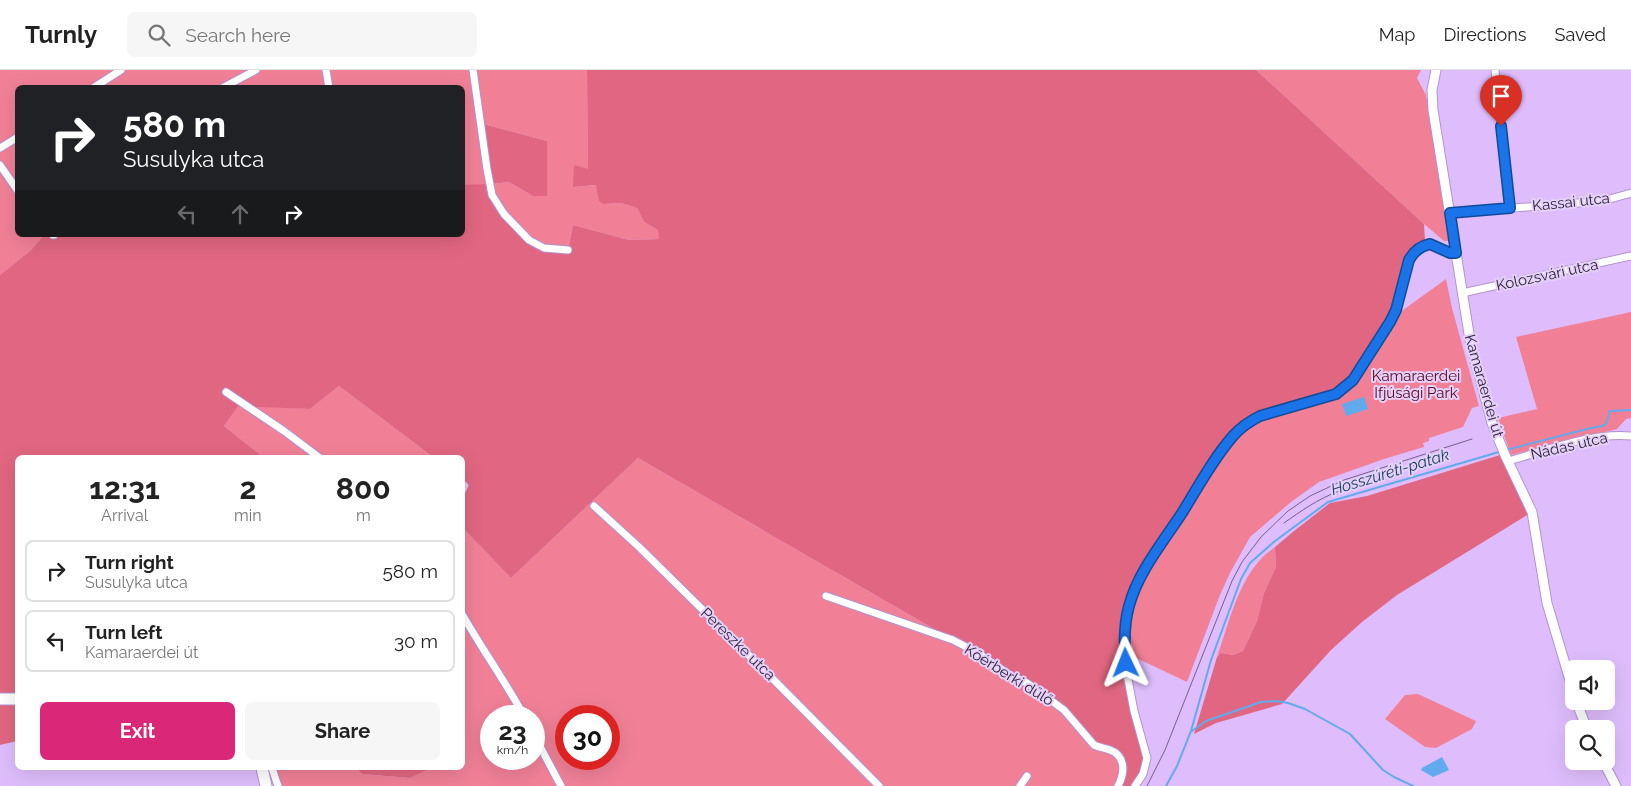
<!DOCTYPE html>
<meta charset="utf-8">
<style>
:root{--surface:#fff;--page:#f6f6f6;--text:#222;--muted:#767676;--line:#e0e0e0;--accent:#db2777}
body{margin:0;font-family:Raleway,sans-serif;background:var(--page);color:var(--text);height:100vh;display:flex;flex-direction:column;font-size:19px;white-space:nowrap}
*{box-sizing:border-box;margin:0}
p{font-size:16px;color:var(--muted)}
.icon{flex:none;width:28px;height:28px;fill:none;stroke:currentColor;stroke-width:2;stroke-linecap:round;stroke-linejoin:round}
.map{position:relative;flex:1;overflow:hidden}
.details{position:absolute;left:15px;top:385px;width:450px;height:315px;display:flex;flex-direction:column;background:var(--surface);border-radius:8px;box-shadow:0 5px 20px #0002}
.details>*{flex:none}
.guide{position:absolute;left:15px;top:15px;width:450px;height:152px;border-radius:8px;box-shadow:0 5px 20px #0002;background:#202124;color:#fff;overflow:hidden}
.fabs{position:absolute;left:1565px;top:590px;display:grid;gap:10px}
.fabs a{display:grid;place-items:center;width:50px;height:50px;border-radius:8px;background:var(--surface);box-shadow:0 5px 20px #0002;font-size:25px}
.speed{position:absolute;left:480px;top:635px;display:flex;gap:10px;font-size:25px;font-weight:700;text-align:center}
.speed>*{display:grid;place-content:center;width:65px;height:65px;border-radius:50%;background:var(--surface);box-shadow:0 5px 20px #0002;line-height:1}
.speed small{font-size:12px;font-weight:400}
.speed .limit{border:8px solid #d22;background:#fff;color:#111}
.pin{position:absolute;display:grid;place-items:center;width:42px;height:42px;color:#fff;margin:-51px -21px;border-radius:50% 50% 50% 0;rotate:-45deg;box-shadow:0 0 5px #0007}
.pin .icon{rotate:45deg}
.me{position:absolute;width:55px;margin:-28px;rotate:358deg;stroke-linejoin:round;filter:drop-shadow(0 0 4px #0008)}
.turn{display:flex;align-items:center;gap:18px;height:105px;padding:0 25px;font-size:22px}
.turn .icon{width:65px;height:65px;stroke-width:2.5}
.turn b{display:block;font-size:35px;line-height:42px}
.lanes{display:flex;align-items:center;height:48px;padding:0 25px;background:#0003;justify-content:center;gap:25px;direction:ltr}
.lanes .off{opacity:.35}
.eta{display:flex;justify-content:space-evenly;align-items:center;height:85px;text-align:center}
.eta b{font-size:30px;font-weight:700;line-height:35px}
.cta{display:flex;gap:10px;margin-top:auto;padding:10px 25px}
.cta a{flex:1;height:58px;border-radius:8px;background:var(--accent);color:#fff;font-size:20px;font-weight:700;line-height:58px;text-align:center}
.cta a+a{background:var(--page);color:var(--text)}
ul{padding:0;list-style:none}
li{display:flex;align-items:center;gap:15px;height:62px;margin:0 10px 8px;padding:0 15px;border:2px solid var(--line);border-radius:8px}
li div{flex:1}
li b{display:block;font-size:19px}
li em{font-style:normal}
header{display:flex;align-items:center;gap:30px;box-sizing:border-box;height:70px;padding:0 25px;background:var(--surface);border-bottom:1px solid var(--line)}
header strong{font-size:24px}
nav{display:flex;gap:28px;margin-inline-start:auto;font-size:18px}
.search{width:350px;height:45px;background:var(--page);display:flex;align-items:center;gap:12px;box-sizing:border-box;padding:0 18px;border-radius:8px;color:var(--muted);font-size:19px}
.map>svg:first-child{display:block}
.green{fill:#f18097;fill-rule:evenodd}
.forest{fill:#e16681}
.water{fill:#62aaee}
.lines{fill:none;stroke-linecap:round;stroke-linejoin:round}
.stream{stroke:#62aaee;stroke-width:2}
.minor-casing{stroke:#b392cf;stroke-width:9}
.tertiary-casing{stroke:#b392cf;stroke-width:11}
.primary-casing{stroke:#b392cf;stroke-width:13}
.minor{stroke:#fff;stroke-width:7}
.tertiary{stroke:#fff;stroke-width:9}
.primary{stroke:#fff;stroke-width:11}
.tram{stroke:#766089;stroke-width:1}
.route-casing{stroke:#114b97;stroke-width:12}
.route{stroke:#1a73e8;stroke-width:9}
.labels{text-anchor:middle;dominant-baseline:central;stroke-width:4;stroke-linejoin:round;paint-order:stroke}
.street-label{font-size:15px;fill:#30233c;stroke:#e5d1f8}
.park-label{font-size:15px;fill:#550520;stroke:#e5d1f8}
.water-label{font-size:16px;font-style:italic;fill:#153b5e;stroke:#e5d1f8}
</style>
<header>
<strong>Turnly</strong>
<div class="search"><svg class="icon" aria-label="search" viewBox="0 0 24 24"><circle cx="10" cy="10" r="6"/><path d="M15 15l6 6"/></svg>Search here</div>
<nav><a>Map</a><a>Directions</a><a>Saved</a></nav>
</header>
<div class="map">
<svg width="1631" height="716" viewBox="0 0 1631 716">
<rect width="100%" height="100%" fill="#dfbdfd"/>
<path class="green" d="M0,0H587L588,100L574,117L597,115L603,134L621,133L637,138L644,152L658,160L660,169L629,170L573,155L568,180L536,175L504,144L491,114L509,112L533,126L547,71L487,55H483L489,115H463L462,18H18V165H44L31,180L0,205Z
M1256,0H1421L1417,8L1426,25L1449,171H1444L1424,154Z
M1446,209L1452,238L1479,336L1472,338L1463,357L1429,368V371L1423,373L1424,377L1384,389L1319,412L1291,432L1250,467L1230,503L1220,525L1187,612L1128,584V548L1142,509L1221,385L1242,360L1380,273L1393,256L1399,243Z
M1631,242V348L1626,349L1617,359L1511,385L1498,348L1537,339L1516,267Z
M339,316L433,387H263L224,356L238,335L310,339Z
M638,388L1027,613L1122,690L1118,716H278L272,698H356L362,704L410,708L432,698H462L463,458L511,508ZM491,646H534V689H491ZM566,646H609V689H566Z
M1275,477L1276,497L1264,523L1257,551L1243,581L1233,585L1221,583L1217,587C1228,556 1237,515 1260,490C1264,485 1270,481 1275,477Z
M1418,624L1476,651L1472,659L1436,678L1425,677L1385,649L1405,625Z"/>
<path class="forest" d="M587,0H1256L1424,154L1425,171L1412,182L1399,243L1393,256L1380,273L1355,312L1347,319L1336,325L1260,348L1242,360L1221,385L1142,509L1131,537L1128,567L1129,603L1144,686V698L1133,716H1118L1122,690L1101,678L1064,640L953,570L638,388L511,508L463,458V427L469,415L463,409L462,388L433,387L339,316L310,339L238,336L224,356L263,387L18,388L17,671L0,675V205L31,180L44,165H462L463,115L488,114L483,55H487L547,71V126H533L509,112L491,114L492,125L536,175L568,180L573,155L629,170L659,169L658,160L644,152L637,138L621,133L603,134L599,131L596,115L573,117L574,95L588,99Z
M1500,385L1529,444L1397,525L1362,552L1331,580L1282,634L1216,653L1194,664L1217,587L1221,583L1233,585L1243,581L1257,551L1264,523L1276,497L1275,477L1294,461L1330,433L1367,426Z
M356,698H432L410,708L362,704Z"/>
<path class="water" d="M1364,327L1368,339L1346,346L1342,334Z
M1442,687L1449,700L1433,707L1421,700L1422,698Z"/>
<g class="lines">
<path class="stream" d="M1506,380L1591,358L1602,356L1606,354L1610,341L1631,340
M1192,661L1206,651L1261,632L1276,631L1288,633L1305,639L1350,664L1383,700L1394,707L1413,716
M1166,716L1177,696L1191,661L1211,590L1241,509L1250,493L1275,471L1328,432L1499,382"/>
<g class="minor-casing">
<path id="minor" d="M326,0L329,18
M473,0L487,99L492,125L504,144L529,170L544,178L568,180
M1495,0L1510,138
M93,18L121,0
M222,18L256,0
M0,78L18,67
M0,95L18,121
M1450,143L1591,132L1610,129L1631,123
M53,165H54
M1462,223L1631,186
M226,322L284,361L320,388
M1508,391C1546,381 1591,362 1631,366
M594,436L639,477L769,605L879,716
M826,526L953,570L976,582L1011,606L1027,613L1064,640L1094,675C1100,678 1105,678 1110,680C1126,686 1125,703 1118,716
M462,544C482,579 505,611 524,646
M534,665L561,716
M272,698L278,716
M1020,716L1027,706
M1135,716L1143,704L1147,688L1134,641L1127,604L1125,566L1129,536L1143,504L1220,383C1229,371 1238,357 1252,350C1284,332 1326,336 1353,310L1390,252L1396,240L1409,190C1414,181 1420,176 1430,174L1450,183H1456"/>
</g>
<g class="tertiary-casing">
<path id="tertiary" d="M1436,0L1432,20L1433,40L1470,270L1492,353L1505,385L1532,442L1547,533L1574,624
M1576,631L1587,659
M1603,691L1616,716"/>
</g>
<g class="primary-casing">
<path id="primary" d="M0,629H18
M262,698L266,716"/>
</g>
<use href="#minor" class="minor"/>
<use href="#tertiary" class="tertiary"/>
<use href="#primary" class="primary"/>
<path class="tram" d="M1284,453C1301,441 1318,429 1337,422C1367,410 1398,403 1428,389
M1147,716L1165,680L1232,511L1242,492L1261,467L1288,441L1310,426L1344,410L1472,369"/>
</g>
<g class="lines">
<g class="route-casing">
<path id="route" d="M1126,593C1124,574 1124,554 1129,536C1138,502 1163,472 1182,443C1198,417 1213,389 1233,366C1241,357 1250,351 1260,346L1336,324L1353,310L1390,252L1396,240L1409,190C1414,181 1420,176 1430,174L1450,183H1456L1450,143L1510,138L1501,56"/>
</g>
<use href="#route" class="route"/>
</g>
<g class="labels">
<g class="street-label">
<text transform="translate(1571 132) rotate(-6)">Kassai utca</text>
<text transform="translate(1547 205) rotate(-12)">Kolozsvári utca</text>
<text transform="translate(1484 316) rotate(74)">Kamaraerdei út</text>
<text transform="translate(1569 376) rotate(-13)">Nádas utca</text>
<text transform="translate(738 574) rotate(44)">Pereszke utca</text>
<text transform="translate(1009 605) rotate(32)">Kőérberki dűlő</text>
</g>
<g class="park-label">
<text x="1416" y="306">Kamaraerdei<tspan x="1416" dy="17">Ifjúsági Park</tspan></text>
</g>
<g class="water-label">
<text transform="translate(1390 402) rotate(-17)">Hosszúréti-patak</text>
</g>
</g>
</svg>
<div class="fabs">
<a><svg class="icon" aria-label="sound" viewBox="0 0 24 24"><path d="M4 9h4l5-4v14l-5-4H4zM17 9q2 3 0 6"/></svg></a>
<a><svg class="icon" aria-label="search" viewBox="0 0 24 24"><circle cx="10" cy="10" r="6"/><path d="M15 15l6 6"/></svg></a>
</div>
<div class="speed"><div>23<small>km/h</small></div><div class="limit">30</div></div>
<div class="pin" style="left:1501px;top:56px;background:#d93025"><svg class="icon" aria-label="arrive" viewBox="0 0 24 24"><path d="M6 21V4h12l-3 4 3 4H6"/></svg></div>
<svg class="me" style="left:1126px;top:593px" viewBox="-20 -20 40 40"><path d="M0-17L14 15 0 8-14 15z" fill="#1a73e8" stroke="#fff" stroke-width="4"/></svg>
<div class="guide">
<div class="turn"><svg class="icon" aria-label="right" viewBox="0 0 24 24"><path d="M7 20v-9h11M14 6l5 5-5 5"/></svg><div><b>580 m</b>Susulyka utca</div></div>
<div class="lanes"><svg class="icon off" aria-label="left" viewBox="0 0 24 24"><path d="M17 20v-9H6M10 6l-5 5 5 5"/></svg><svg class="icon off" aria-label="ahead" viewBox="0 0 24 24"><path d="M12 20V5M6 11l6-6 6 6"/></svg><svg class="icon" aria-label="right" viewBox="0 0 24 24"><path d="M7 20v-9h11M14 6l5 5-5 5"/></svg></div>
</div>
<section class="details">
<div class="eta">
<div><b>12:31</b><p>Arrival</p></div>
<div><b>2</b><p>min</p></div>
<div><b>800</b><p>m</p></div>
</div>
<ul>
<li><svg class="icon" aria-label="right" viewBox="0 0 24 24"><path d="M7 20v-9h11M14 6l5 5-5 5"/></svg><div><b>Turn right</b><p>Susulyka utca</p></div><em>580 m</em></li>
<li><svg class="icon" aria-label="left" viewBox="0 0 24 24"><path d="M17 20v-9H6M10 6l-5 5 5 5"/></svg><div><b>Turn left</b><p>Kamaraerdei út</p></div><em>30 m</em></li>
</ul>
<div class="cta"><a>Exit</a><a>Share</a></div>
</section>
</div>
